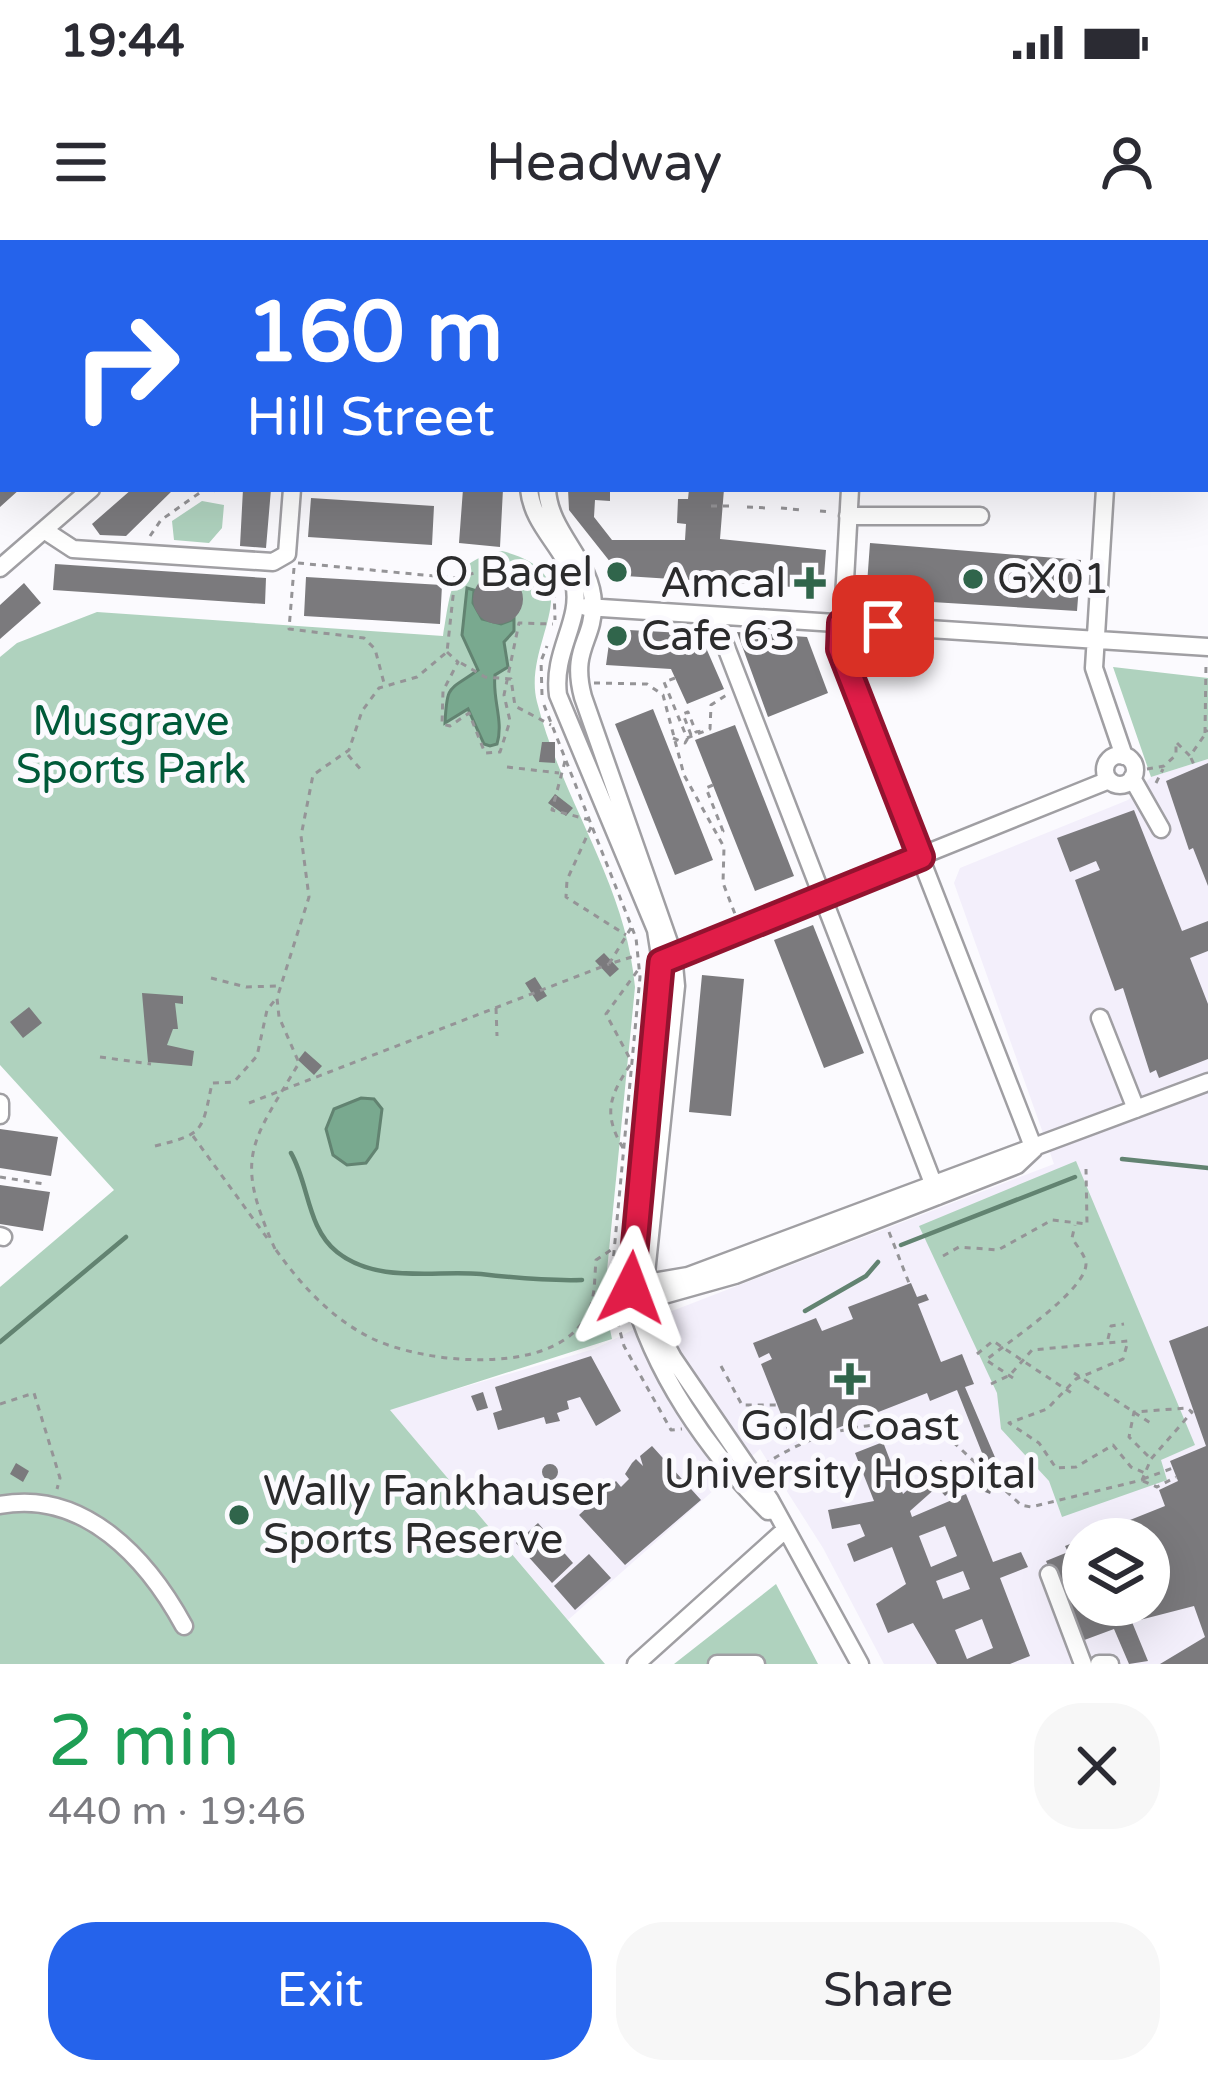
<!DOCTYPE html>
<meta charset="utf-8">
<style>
:root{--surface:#fff;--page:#f7f7f7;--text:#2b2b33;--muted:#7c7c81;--accent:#2563eb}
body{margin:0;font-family:"Varela Round",sans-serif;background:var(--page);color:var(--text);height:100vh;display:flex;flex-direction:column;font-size:45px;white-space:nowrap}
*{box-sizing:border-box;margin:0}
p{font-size:39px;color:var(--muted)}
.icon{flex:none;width:66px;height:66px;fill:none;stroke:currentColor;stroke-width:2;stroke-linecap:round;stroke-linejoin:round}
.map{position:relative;height:1424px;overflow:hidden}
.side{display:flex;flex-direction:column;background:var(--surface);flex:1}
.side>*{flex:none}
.hud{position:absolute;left:0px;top:0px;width:1209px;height:252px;box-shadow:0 12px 48px #0002;background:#2563eb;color:#fff;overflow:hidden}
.buttons{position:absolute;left:1062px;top:1278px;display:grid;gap:24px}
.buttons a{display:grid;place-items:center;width:108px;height:108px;border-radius:50%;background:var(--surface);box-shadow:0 12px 48px #0002;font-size:60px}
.pin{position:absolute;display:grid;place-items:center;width:102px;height:102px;color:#fff;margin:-51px;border-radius:24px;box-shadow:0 6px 18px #0006}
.me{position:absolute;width:132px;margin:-66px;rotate:3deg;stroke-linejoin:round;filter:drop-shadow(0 0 9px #0008)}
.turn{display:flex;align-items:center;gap:42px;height:252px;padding:0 48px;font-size:54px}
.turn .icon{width:156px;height:156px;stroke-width:2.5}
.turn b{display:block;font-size:84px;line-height:102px}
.round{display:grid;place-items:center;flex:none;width:126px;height:126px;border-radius:48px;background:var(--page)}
.head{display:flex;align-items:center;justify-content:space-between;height:204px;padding:0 48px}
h1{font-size:72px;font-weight:600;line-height:90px;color:#1e9e55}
.button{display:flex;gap:24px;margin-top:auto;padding:24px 48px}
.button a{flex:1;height:138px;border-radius:48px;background:var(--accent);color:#fff;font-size:48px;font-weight:600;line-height:138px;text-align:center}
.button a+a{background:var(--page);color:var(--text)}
.status{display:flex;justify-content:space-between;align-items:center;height:84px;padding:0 60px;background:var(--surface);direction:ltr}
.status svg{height:33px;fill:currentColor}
header{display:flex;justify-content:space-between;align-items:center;height:156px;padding:0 48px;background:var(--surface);font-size:54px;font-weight:600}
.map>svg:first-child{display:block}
.built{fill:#f3effb;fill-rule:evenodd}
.green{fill:#afd2be}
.water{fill:#79a98f;stroke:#628371;stroke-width:3}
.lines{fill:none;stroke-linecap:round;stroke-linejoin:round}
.stream{stroke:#628371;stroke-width:4.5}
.building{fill:#7b7a7d;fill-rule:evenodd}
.minor-casing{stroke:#a09fa3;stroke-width:21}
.path{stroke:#959497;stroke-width:3;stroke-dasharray:6 6;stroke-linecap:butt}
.minor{stroke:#fff;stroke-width:16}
.route-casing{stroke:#92132f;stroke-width:30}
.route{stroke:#e11d48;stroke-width:21}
.poi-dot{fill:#30654b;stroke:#fbfafe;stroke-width:4.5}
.labels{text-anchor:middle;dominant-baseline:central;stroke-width:10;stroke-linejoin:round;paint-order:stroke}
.poi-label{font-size:42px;fill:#2b2b2c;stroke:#fbfafe;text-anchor:start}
.park-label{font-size:42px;fill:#005a39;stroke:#fbfafe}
</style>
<div class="status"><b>19:44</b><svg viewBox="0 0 49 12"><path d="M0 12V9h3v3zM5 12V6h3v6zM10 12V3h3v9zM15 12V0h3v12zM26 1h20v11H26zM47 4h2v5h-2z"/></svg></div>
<header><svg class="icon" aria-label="menu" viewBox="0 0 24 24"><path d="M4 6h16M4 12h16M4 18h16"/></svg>Headway<svg class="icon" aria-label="person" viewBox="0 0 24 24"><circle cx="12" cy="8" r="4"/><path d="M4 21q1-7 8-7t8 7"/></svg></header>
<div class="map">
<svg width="1208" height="1424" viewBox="0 0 1208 1424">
<rect width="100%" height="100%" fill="#fbfafe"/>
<path class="built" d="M1208,519V1424H884L823,1308L760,1209L568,1380L389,1169L594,1109L672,1071L1054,924L954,643L960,628L1128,560L1151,537ZM1083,1299H1149V1365H1083Z"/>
<path class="green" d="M0,0H98L3,3L0,89Z
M202,261L224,265L222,288L209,303L174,300L172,281Z
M502,311C598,336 521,400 537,462C562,561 626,643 635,747L604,1061L612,1099L390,1170L605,1424H0V1047L114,950L0,825V417L17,403L97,372L443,396C451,351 449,321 502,311Z
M1113,427L1208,438V519L1151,537Z
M1076,921L1195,1205L1161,1220L1167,1240L1062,1277L1049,1241L1001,1189L997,1153L919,986Z
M776,1344L818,1424H674Z"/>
<path class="water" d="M467,348L474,350L473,363L482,379L501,384L514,379V391L504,402L508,427L495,435C492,459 504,481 497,504L490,506L484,504L468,469L445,483C447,443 449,451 478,430L462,395Z
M361,858L374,859L382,869L377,908L366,923L347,925L333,915L326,889L334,869Z"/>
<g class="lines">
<path class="stream" d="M291,913C309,944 307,988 337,1012C377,1044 435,1030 481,1034C515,1038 548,1041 582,1040
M1122,919L1208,928
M901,1005L1075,937
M805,1071L866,1036L878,1022
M0,1102L126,997"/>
</g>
<path class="building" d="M0,249H20L0,267Z
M132,249H174L126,296L100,295L92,284Z
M243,249H271L266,308L240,306Z
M463,249H503L500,307L459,303Z
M568,249H610V261L595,260L594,277L612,300H685L686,284L677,283L678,259H688L689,249H724L720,299L826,310L823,349L610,335L611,323L569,270Z
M311,258L434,266L432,305L308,297Z
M870,303L1081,320L1077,371L866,358Z
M55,324L266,338L265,364L53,350Z
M473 359a25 25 0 1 1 50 0a25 25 0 1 1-50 0Z
M306,337L442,345L440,384L304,376Z
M24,343L41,363L0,399V365Z
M611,389L700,394L724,449L687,464L671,429L606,425Z
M737,392L807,397L828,453L768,477Z
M653,469L713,620L675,635L615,484Z
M735,485L794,636L755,651L695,500Z
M542,502H555V523L539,522Z
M1208,523V646L1193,608L1189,610L1166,541Z
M555,554L573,568L566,576L548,563Z
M1134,570L1182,691L1208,681V711L1190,718L1208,764V819L1159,838L1156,830L1150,833L1123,748L1115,751L1075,640L1100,630L1096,621L1070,632L1057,598Z
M813,685L864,813L824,828L774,700Z
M604,713L619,729L610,737L595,721Z
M702,735L744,739L731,876L689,872Z
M535,737L547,756L537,762L525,743Z
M142,753L183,756V764L175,763L178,789H173L167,805L194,811L192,826L148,822Z
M29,767L42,783L23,798L10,782Z
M305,811L322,826L314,835L298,820Z
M0,889L58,897L51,936L0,928Z
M0,945L50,952L43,991L0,984Z
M911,1043L917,1057L926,1054L929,1060L918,1064L941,1122L962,1114L974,1144L965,1147L1000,1229L990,1254L975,1248L986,1223L957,1150L930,1161L927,1153L835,1189L830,1176L788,1192L761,1124L772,1119L769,1113L759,1118L753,1103L816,1078L822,1091L853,1079L848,1067Z
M1208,1086V1424H1160L1205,1397L1194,1366L1132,1382L1148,1421L1129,1424L1114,1389L1079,1402L1046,1321L1068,1312L1065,1306L1165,1266L1159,1250L1178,1241L1170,1221L1206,1206L1169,1101ZM1083,1299H1149V1365H1083Z
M591,1116L621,1171L596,1186L580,1157L567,1161L569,1169L557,1173L560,1181L546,1184L544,1177L498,1190L493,1173L502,1170L495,1147Z
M483,1152L488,1168L477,1171L471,1156Z
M883,1202L903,1254L941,1220L960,1242L945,1256L937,1247L910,1271L912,1277L966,1254L993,1322L1021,1312L1028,1327L1000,1338L1030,1416L1010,1424H937L913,1383L888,1393L876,1364L906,1344L892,1307L854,1322L847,1304L865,1296L860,1284L832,1289L828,1270L874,1261L855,1213ZM945,1286L957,1316L931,1327L919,1296ZM963,1331L970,1349L943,1359L936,1341ZM982,1379L993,1408L967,1419L955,1390Z
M652,1206L701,1260L625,1325L579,1275L616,1241L621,1247L629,1239L625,1234L632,1223L636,1219L643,1226L640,1216Z
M16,1223L29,1231L23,1242L10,1234Z
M542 1232a8 8 0 1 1 16 0a8 8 0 1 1-16 0Z
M556 1247a8 8 0 1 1 16 0a8 8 0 1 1-16 0Z
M538,1283L573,1323L552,1343L516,1303Z
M589,1314L611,1338L575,1370L554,1346Z"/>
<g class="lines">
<g class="minor-casing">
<path id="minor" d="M543,3V0
M565,3V0
M1206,164L1208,165
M529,249C533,288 566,307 574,343C583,380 552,411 558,455L656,690L661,722L631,1048C653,1132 707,1210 768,1271
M547,249C549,293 592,320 593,364C594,401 570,408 583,457L673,714L676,746L645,1043L653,1081L673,1118L770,1260L860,1424
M850,249L841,414L1034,909
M1105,249L1094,428L1124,516
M848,276H980
M44,290L73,309L273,322L287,314L292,249
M0,328L91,249
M586,367L1208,407
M714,376L938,956
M1105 530a15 15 0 1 1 30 0a15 15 0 1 1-30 0Z
M1132,538L1161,589
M665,719L1109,540
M1100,778L1136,869
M0,863V875
M0,996L3,997
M641,1044L688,1036L1208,842
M639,1062L735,1035L1017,925L1034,909
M0,1265C85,1249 148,1320 184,1386
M1049,1334L1083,1424
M636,1424L786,1289
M717,1424H756
M1099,1424H1110"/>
</g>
<path class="path" d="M313,3V0
M525,3V0
M585,3V0
M212,249L215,251
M711,266H734
M747,267L767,268
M781,268L802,270
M820,271L831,272
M150,296L161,280L205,249
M298,323L455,338
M294,328L289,389L364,398L375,409L384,443
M699,354V341
M447,412L458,422L443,451L442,484L450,486L469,473L485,513L500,512L510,481L504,455L519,383L553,384
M461,423L485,437L511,439L515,466L551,485
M675,438L664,442L687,498L710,489L711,465L728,454
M594,443L647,444L663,455L684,535L724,607L723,643L735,674
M542,455L541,421L547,406
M544,465L636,698L640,737L610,1054L624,1106L671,1190L682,1189
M1205,493L1206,424
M691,495L683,474L688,472L696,492L701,491
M673,498L685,503L688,498
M348,515L363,532
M1191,518L1195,527
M565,521L552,570L590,580
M507,527L559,533
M1147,529L1164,526L1176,515V502L1190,516L1208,490
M1156,543L1163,529
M713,545L706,548L723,591L718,592
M591,587L567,640L566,657L626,695
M631,688L609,724L638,715
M211,738L246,747L276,746
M496,768L497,796
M100,817L151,824
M629,817L606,774L638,730
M249,863L609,724
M193,896L270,1002
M155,906C204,894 202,892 212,843L234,842L257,816L267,770L275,760
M623,908C603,874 609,857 630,825
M0,937L44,944
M889,992L909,1043
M275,1009C234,917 250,905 299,823L279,777L277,758L309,657L301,596L313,535L349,510L362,471L379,448L417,437L447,412L455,338L497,327L554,346L555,380
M276,1010C302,1046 331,1078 371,1098C422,1123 544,1136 582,1083C596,1065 594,1042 596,1020L611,1010
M943,1016L959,1007L998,1010L1052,980L1087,984L1086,929
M1108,1099L1111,1086L1124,1084
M977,1114L993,1101L1073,1154
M721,1126L742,1165H778
M1074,1133L1152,1184
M1013,1138L986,1120C1005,1104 1086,1051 1086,1024C1086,1016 1076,1005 1072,998L1075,985
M991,1144L1010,1135L1032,1110L1128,1101L1123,1119L1076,1139L1047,1169L1009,1183L1039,1203L1056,1228L1076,1227L1113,1205L1131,1227L1145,1233
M0,1164L34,1153L60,1238L57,1249
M764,1225C814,1190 877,1178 936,1186L1021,1265L1031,1267L1142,1240L1151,1219L1192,1172L1187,1168L1134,1172L1129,1197L1151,1219
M1143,1239L1173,1228
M1143,1241L1157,1247L1176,1237"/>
<use href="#minor" class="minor"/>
</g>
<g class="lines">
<g class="route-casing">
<path id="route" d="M631,1048L661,722L921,617L840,409L841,383L883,386"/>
</g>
<use href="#route" class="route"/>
</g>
<g class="poi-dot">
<circle cx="617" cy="332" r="12"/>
<circle cx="973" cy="339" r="12"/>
<path d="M804 325h12v12h12v12h-12v12h-12v-12h-12v-12h12z"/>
<circle cx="617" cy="396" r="12"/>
<path d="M844 1121h12v12h12v12h-12v12h-12v-12h-12v-12h12z"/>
<circle cx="239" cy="1275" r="12"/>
</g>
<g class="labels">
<g class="poi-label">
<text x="593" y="332" text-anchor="end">O Bagel</text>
<text x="997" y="339">GX01</text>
<text x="786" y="343" text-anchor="end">Amcal</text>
<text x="641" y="396">Cafe 63</text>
<text x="850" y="1186" text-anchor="middle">Gold Coast<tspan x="850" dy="48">University Hospital</tspan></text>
<text x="263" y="1251">Wally Fankhauser<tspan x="263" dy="48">Sports Reserve</tspan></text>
</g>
<g class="park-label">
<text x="131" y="481">Musgrave<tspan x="131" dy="48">Sports Park</tspan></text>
</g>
</g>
</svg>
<div class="buttons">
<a><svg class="icon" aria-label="layers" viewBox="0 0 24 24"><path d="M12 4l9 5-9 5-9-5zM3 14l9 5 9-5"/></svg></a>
</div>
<div class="pin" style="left:883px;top:386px;background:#d93025"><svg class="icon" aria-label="arrive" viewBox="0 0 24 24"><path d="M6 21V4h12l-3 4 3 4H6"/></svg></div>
<svg class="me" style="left:631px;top:1048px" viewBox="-20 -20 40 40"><path d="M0-17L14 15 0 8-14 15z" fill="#e11d48" stroke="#fff" stroke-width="4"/></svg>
<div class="hud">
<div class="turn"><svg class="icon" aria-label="right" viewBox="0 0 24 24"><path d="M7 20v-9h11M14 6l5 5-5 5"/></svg><div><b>160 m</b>Hill Street</div></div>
</div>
</div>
<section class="side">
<div class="head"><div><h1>2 min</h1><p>440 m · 19:46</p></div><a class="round"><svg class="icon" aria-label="close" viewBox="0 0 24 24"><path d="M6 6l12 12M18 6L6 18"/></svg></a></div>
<div class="button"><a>Exit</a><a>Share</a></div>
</section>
